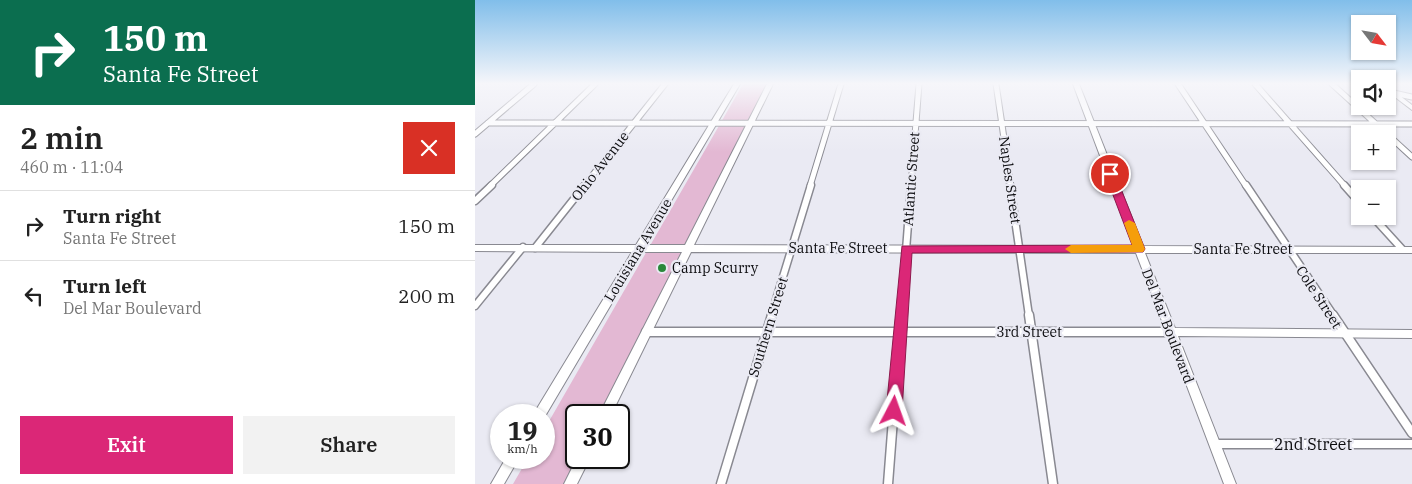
<!DOCTYPE html>
<meta charset="utf-8">
<style>
:root{--surface:#fff;--page:#f2f2f2;--text:#222;--muted:#767676;--line:#e0e0e0;--accent:#db2777}
body{margin:0;font-family:"IBM Plex Serif",serif;background:var(--page);color:var(--text);height:100vh;display:flex;flex-direction:column;font-size:19px;white-space:nowrap}
*{box-sizing:border-box;margin:0}
p{font-size:16px;color:var(--muted)}
.icon{flex:none;width:28px;height:28px;fill:none;stroke:currentColor;stroke-width:2;stroke-linecap:round;stroke-linejoin:round}
.map{position:relative;flex:1;overflow:hidden}
.details{display:flex;flex-direction:column;background:var(--surface);width:475px}
.details>*{flex:none}
.guide{background:#0b6e4f;color:#fff;overflow:hidden}
.needle{width:32px;rotate:121deg}
.controls{position:absolute;left:876px;top:15px;display:grid;gap:10px}
.controls a{display:grid;place-items:center;width:45px;height:45px;border-radius:0px;background:var(--surface);box-shadow:0 1px 4px #0004;font-size:25px}
.speed{position:absolute;left:15px;top:404px;display:flex;gap:10px;font-size:25px;font-weight:700;text-align:center}
.speed>*{display:grid;place-content:center;width:65px;height:65px;border-radius:50%;background:var(--surface);box-shadow:0 1px 4px #0004;line-height:1}
.speed small{font-size:12px;font-weight:400}
.speed .limit{border:2px solid #111;border-radius:8px;background:#fff;color:#111}
.pin{position:absolute;display:grid;place-items:center;width:42px;height:42px;color:#fff;margin:-21px;border:2px solid #fff;border-radius:50%;box-shadow:0 1px 5px #0007}
.me{position:absolute;width:55px;margin:-28px;rotate:4deg;stroke-linejoin:round;filter:drop-shadow(0 0 4px #0008)}
.turn{display:flex;align-items:center;gap:18px;height:105px;padding:0 20px;font-size:22px}
.turn .icon{width:65px;height:65px;stroke-width:2.5}
.turn b{display:block;font-size:35px;line-height:42px}
.round{display:grid;place-items:center;flex:none;width:52px;height:52px;border-radius:0px;background:var(--page)}
.head{display:flex;align-items:center;justify-content:space-between;height:85px;padding:0 20px}
h1{font-size:30px;font-weight:600;line-height:38px}
.action{display:flex;gap:10px;margin-top:auto;padding:10px 20px}
.action a{flex:1;height:58px;border-radius:0px;background:var(--accent);color:#fff;font-size:20px;font-weight:600;line-height:58px;text-align:center}
.action a+a{background:var(--page);color:var(--text)}
ul{padding:0;list-style:none}
li{display:flex;align-items:center;gap:15px;height:70px;padding:0 20px;border-top:1px solid var(--line)}
li div{flex:1}
li b{display:block;font-size:19px}
li em{font-style:normal}
main{display:flex;flex:1;min-height:0}
.map>svg:first-child{display:block}
.green{fill:#e3b8d3}
.lines{fill:none;stroke-linecap:round;stroke-linejoin:round}
.street-far2-casing{stroke:#898991;stroke-width:7}
.street-far1-casing{stroke:#898991;stroke-width:9}
.street-casing{stroke:#898991;stroke-width:11}
.secondary-casing{stroke:#898991;stroke-width:2}
.street-far2{stroke:#fff;stroke-width:5}
.street-far1{stroke:#fff;stroke-width:6}
.street{stroke:#fff;stroke-width:8}
.secondary{fill:#fff;fill-rule:evenodd}
.route{fill:#db2777;stroke:#8e194d}
.slow{fill:#f59e0b}
.poi-dot{fill:#2a883a;stroke:#eaeaf3;stroke-width:2}
.labels{text-anchor:middle;dominant-baseline:central;stroke-width:4.5;stroke-linejoin:round;paint-order:stroke}
.street-label{font-size:14px;fill:#0b0b0e;stroke:#eaeaf3}
.poi-label{font-size:14px;fill:#0b0b0e;stroke:#eaeaf3;text-anchor:start}
.near-street-label{font-size:16px;fill:#0b0b0e;stroke:#eaeaf3}
</style>
<main>
<section class="details">
<div class="guide">
<div class="turn"><svg class="icon" aria-label="right" viewBox="0 0 24 24"><path d="M7 20v-9h11M14 6l5 5-5 5"/></svg><div><b>150 m</b>Santa Fe Street</div></div>
</div>
<div class="head"><div><h1>2 min</h1><p>460 m · 11:04</p></div><a class="round" style="background:#d93025;color:#fff"><svg class="icon" aria-label="close" viewBox="0 0 24 24"><path d="M6 6l12 12M18 6L6 18"/></svg></a></div>
<ul>
<li><svg class="icon" aria-label="right" viewBox="0 0 24 24"><path d="M7 20v-9h11M14 6l5 5-5 5"/></svg><div><b>Turn right</b><p>Santa Fe Street</p></div><em>150 m</em></li>
<li><svg class="icon" aria-label="left" viewBox="0 0 24 24"><path d="M17 20v-9H6M10 6l-5 5 5 5"/></svg><div><b>Turn left</b><p>Del Mar Boulevard</p></div><em>200 m</em></li>
</ul>
<div class="action"><a>Exit</a><a>Share</a></div>
</section>
<div class="map">
<svg width="937" height="484" viewBox="0 0 937 484">
<rect width="100%" height="100%" fill="#eaeaf3"/>
<path class="green" d="M268,84H292L124,415H101L103,458L89,484H38L53,458H69V430Z"/>
<g class="lines">
<g class="street-far2-casing">
<path id="street-far2" d="M521,84L536,186
M703,84L771,186
M780,84L870,186
M857,84L912,134
M919,93L937,97
M13,123L937,124
M0,134L59,84
M912,134L937,157
M15,186L120,84
M109,186L190,84
M335,186L366,84
M436,186L444,84"/>
</g>
<g class="street-far1-casing">
<path id="street-far1" d="M535,185L554,316
M771,185L859,316
M869,185L885,203
M0,201L17,185
M897,216L927,249
M60,248L110,185
M0,306L48,247
M296,316L336,185
M426,316L436,185"/>
</g>
<g class="street-casing">
<path id="street" d="M554,315L578,484
M858,315L937,433
M171,332H694
M740,444H937
M246,484L297,315
M413,484L426,315"/>
</g>
<g class="secondary-casing">
<path id="secondary" d="M259,84H265L170,245H210L292,84H298L219,245L659,246L598,84H604L668,246L937,247V253H670L700,328L937,330V338L703,336L761,484H749L693,336L690,335L689,332L690,329L661,253L216,252L136,415H124L207,252H167L69,418V415H58L157,252L0,251V245H161Z
M912,86L937,105V110L912,91Z
M31,458H44L29,484H16Z
M102,458H115L102,484H89Z"/>
</g>
<use href="#street-far2" class="street-far2"/>
<use href="#street-far1" class="street-far1"/>
<use href="#street" class="street"/>
<use href="#secondary" class="secondary"/>
</g>
<linearGradient id="sky" x2="0" y2="1"><stop stop-color="#81beea"/><stop offset="0.55" stop-color="#f6f6fa"/><stop offset="1" stop-color="#f6f6fa" stop-opacity="0"/></linearGradient>
<rect width="937" height="152" fill="url(#sky)"/>
<path class="route" d="M632,171L640,174L670,249L668,252L437,253L427,411L424,416L419,418L414,416L411,411L427,246L657,245L630,174Z"/>
<path class="slow" d="M654,220L660,223L670,249L668,252L596,253L590,249L596,245H657L649,223Z"/>
<circle class="poi-dot" cx="187" cy="268" r="5"/>
<g class="labels">
<g class="street-label">
<text transform="translate(125 166) rotate(-52)">Ohio Avenue</text>
<text transform="translate(436 179) rotate(-86)">Atlantic Street</text>
<text transform="translate(535 180) rotate(82)">Naples Street</text>
<text x="363" y="248">Santa Fe Street</text>
<text x="768" y="249">Santa Fe Street</text>
<text transform="translate(163 250) rotate(-59)">Louisiana Avenue</text>
<text transform="translate(844 297) rotate(57)">Cole Street</text>
<text transform="translate(693 326) rotate(69)">Del Mar Boulevard</text>
<text transform="translate(293 327) rotate(-73)">Southern Street</text>
<text x="554" y="332">3rd Street</text>
</g>
<g class="poi-label">
<text x="197" y="268">Camp Scurry</text>
</g>
<g class="near-street-label">
<text x="838" y="444">2nd Street</text>
</g>
</g>
</svg>
<div class="controls">
<a><svg class="needle" viewBox="-14 -14 28 28"><path d="M0-13l5 13h-10z" fill="#e53935"/><path d="M0 13l5-13h-10z" fill="#767676"/></svg></a>
<a><svg class="icon" aria-label="sound" viewBox="0 0 24 24"><path d="M4 9h4l5-4v14l-5-4H4zM17 9q2 3 0 6"/></svg></a>
<a>+</a>
<a>−</a>
</div>
<div class="speed"><div>19<small>km/h</small></div><div class="limit">30</div></div>
<div class="pin" style="left:635px;top:174px;background:#d93025"><svg class="icon" aria-label="arrive" viewBox="0 0 24 24"><path d="M6 21V4h12l-3 4 3 4H6"/></svg></div>
<svg class="me" style="left:419px;top:411px" viewBox="-20 -20 40 40"><path d="M0-17L14 15 0 8-14 15z" fill="#db2777" stroke="#fff" stroke-width="4"/></svg>
</div>
</main>
